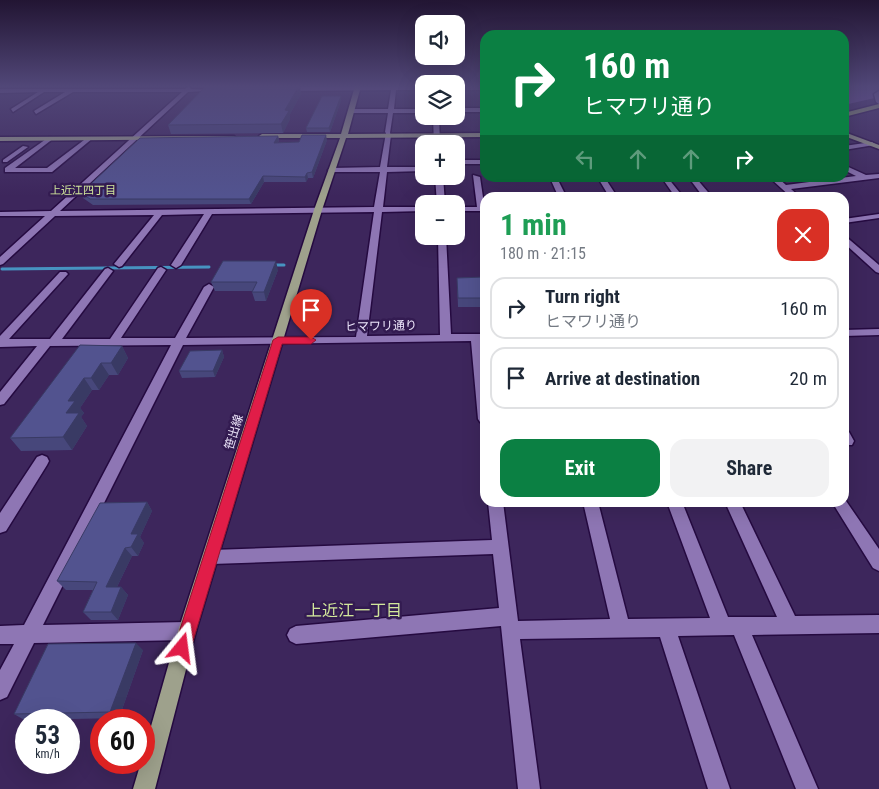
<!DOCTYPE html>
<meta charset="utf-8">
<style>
:root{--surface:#fff;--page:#f2f2f3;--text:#1f2937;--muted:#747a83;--line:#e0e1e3;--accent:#0b8043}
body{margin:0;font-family:"Roboto Condensed","Noto Sans JP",sans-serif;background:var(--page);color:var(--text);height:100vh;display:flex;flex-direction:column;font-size:19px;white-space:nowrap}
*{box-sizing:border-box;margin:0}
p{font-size:16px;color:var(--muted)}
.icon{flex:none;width:28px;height:28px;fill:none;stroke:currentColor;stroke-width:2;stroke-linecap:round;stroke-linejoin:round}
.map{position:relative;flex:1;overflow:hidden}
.panel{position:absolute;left:480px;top:192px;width:369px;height:315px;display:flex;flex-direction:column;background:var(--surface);border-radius:15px;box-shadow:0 5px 20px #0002}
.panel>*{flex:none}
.guide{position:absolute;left:480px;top:30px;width:369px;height:152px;border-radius:15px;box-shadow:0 5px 20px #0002;background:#0b8043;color:#fff;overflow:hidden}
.tools{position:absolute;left:415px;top:15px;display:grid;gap:10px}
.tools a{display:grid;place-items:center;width:50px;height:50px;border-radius:10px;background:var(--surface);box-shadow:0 5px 20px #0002;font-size:25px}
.speed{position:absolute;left:15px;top:709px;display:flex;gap:10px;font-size:25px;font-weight:700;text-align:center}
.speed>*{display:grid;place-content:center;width:65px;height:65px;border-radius:50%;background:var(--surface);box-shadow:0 5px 20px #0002;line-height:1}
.speed small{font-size:12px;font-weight:400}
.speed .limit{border:8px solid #d22;background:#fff;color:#111}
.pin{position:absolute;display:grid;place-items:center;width:42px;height:42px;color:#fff;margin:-51px -21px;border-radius:50% 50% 50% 0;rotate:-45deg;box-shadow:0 0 5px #0007}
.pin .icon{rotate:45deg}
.me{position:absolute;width:55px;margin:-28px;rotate:16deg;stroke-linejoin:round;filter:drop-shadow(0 0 4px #0008)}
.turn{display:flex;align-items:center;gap:18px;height:105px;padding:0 20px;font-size:22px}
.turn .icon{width:65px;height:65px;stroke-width:2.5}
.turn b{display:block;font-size:35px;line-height:42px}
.lanes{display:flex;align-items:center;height:48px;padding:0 20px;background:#0003;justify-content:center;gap:25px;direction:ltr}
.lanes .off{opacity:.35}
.round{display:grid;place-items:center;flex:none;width:52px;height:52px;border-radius:15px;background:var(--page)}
.summary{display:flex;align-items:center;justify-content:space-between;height:85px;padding:0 20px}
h1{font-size:30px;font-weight:700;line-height:38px;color:#1e9e55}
.action{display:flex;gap:10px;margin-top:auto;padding:10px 20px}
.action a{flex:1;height:58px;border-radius:15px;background:var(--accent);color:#fff;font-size:20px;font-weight:700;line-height:58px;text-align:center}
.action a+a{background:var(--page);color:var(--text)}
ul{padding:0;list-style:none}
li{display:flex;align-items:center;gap:15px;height:62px;margin:0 10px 8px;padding:0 10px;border:2px solid var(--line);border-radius:15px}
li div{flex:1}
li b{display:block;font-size:19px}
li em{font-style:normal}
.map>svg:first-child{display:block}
.forest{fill:#7757a5}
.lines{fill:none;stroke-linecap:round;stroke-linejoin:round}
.stream{stroke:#4793c1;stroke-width:3}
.minor-casing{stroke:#250a40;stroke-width:3}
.major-casing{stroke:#250a40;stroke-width:3}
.highway-casing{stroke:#250a40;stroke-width:3}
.minor{fill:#8e76b4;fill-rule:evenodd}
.major{fill:#9ea18c;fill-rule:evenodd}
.highway{fill:#a9bd71;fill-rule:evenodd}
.wall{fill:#47477b}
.shaded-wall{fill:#393a64}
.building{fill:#52538f;stroke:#393a64}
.route{fill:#e11d48;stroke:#92132f}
.labels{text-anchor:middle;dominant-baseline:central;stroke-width:5;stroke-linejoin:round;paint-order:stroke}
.far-neighbourhood-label{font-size:11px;fill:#d1e69b;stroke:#331b51}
.street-label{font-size:12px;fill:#ece5fa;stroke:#331b51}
.near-neighbourhood-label{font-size:16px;fill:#d1e69b;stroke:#331b51}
</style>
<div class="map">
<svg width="879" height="789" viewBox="0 0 879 789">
<rect width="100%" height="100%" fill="#3d265c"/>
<path class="forest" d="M844,86H879V97L844,105Z"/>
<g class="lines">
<path class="stream" d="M273,265H284
M2,269L209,267"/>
<g class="minor-casing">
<path id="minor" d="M189,86L191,89L222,90L188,92L60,211L374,207L380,172H332L328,170L332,168L380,167L386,133L385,132L388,113H351L348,111L351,109H388L391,90L284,91L281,89L284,87L424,86V90H396L394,109H424V113H393L390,133L391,135L387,167H424V171L387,172L383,207H424V211L382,212L367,336L440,335L438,236H446L451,334H485V340L482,341L485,365V424L480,422L478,419L471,341L183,345L43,625L187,622L193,625L196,631L193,637L187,640L34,643L7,697L0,700V670L14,644H0V626L24,625L171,345L50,346L4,404L0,405V392L37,346L0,347V336L60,272H66L68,274L9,339H50L105,269L108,268L113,271L62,339H110L158,268L161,267L166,270L121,338H175L204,287L209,284L214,287L186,338L356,337L374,212L212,214L181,265L176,268L171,265L204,214L162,215L122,266L119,267L114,264L154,215L55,216L3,264L0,265V257L45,216H0V212L51,211L182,92H73L36,114L34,111L65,92H44L13,112L11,109L38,92L0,93V89H185Z
M456,86H485V90H456Z
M879,91V104L876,102L874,94Z
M456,108H485V112H456Z
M433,116H439L440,144H434Z
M49,137L54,138L15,168H47L88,137L93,138L52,172H5V168Z
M872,142L875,144L874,145L844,150V146Z
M23,146L28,147L7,162H3V160Z
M456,160H485V164H456Z
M844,165L866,175L879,174V178L791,189L801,198H792L770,178H778L786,185L856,176L844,170Z
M473,175L480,177L485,211H456V207H477Z
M435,176H443L445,204H437Z
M550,178H557L567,198H559Z
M598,178H605L618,198H610Z
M662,178H668L684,198H676Z
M689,178H696L713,198H704Z
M879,214V218L844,223V219Z
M844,235L879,265V273L876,272L844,243Z
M879,329V335L844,336V330Z
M844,431L849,432L854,441L852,445H844Z
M42,455L47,457L49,461L47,465L6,531L0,533V513L37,457Z
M844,498L879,549V571L873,568L832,502H844Z
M488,502H503L518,621L610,619L583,502H598L628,619L710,618L667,502H682L728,617H777L725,502H740L795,616L879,615V633L752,635L818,789H796L734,635L678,636L730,789H708L660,637L520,639L540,789H518L501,626L296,644L290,641L287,635L290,629L296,626L499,608L493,554L212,564L206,562L204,557L206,552L212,550L492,540Z"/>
</g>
<g class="major-casing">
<path id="major" d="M355,86H361L348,134L485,133V137L346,138L322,210L196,631L155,789H133L141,762H144V751L178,631L314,210L340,138H262L259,136L262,134H341Z
M844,132L879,145V149L844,136Z
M234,136L235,137L232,139L0,141V137Z"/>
</g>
<g class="highway-casing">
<path id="highway" d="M879,104V108L844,117V113Z"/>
</g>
<use href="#minor" class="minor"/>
<use href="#major" class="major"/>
<use href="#highway" class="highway"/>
</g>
<path class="wall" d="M301,94L290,114V119L283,133L171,134L168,125Z
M341,101L330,132H307L306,128Z
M278,136L279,140L278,143L299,142L327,140L313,178H308L306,182H264L251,204L93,205L83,198L81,193Z
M278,270L266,301H255L252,292L253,291H215L211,282Z
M485,277V307H458L457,278Z
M122,346L128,358L118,375H109L99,390H92L80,408L84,413L81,417L87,426L72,450L21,451L10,438Z
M222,350L224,357L215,377L182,378L179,371Z
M147,502L152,511L140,537L144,543L138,556H132L117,587H121L128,595L118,620H91L83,612L93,590H66L57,581Z
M143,650L119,718L26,720V721L14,714Z"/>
<path class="shaded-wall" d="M300,86L301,94L290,114V119L283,133L281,124L285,110Z
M341,96V101L330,132L329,128Z
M456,100H458V106H456Z
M326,135L327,140L313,178L312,172Z
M278,136L279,140L275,147L274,143Z
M307,173L308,178L306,182L305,177Z
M263,176L264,182L251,204L249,199Z
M276,261L278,270L266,301L264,292Z
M122,346L128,358L118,375L111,363Z
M222,350L224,357L215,377L213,371Z
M101,363L109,375L99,390L91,378Z
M84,378L92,390L80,408L84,413L81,417L87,426L72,450L63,437L68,401Z
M147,502L152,511L140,537L144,543L138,556L131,547V534Z
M125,548L132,556L113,595L106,587Z
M121,587L128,595L118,620L111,612Z
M136,643L143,650L119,718L110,712Z"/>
<path class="building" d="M299,86L285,110L289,111L281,124L168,125L204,88Z
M322,96H341L329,128H306Z
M302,135H326L312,172L307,173L305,177L263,176L249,199H90L81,193L140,138L278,136L274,143L299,142Z
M223,261H276L264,292H252L257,282H211Z
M485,277V298H458L457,278Z
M80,345L122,346L111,363H101L91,378H84L68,401H75L66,413H79L63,437L10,438Z
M222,350L213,371H179L190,351Z
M147,502L131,534H138L131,547L125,548L106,587H121L111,612H83L97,582L57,581L100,503Z
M136,643L110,712L14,714L48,644Z"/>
<linearGradient id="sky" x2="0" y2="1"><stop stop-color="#221533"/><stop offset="0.44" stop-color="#514778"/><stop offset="1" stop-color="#514778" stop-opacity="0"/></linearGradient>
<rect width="879" height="196" fill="url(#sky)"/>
<path class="route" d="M278,337H311L316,340L311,344H282L191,648L188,654L182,657L177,654L174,648L273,340Z"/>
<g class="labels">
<g class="far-neighbourhood-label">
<text x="83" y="190">上近江四丁目</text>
</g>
<g class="street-label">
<text transform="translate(381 326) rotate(-1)">ヒマワリ通り</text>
<text transform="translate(234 432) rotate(-73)">笹出線</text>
</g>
<g class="near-neighbourhood-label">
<text x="354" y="610">上近江一丁目</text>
</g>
</g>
</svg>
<div class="tools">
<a><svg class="icon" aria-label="sound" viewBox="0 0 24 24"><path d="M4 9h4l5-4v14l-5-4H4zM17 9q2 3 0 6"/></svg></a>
<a><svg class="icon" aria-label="layers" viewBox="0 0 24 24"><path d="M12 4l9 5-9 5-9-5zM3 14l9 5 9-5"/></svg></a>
<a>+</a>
<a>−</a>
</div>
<div class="speed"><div>53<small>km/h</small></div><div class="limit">60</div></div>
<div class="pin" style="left:311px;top:340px;background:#d93025"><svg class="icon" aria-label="arrive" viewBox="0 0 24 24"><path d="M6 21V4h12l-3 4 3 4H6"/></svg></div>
<svg class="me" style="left:182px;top:648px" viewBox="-20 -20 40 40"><path d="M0-17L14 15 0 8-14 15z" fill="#e11d48" stroke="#fff" stroke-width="4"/></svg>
<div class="guide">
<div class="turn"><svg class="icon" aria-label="right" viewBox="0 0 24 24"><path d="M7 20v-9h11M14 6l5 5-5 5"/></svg><div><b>160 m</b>ヒマワリ通り</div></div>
<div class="lanes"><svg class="icon off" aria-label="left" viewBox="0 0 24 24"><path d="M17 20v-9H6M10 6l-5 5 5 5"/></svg><svg class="icon off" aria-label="ahead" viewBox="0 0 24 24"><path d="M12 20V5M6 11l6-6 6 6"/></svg><svg class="icon off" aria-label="ahead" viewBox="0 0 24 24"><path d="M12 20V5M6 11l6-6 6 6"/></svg><svg class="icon" aria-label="right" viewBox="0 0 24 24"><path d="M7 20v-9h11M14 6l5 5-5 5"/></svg></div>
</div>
<section class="panel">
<div class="summary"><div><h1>1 min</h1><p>180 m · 21:15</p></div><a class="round" style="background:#d93025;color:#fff"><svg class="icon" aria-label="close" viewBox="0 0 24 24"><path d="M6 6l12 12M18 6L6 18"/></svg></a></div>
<ul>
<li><svg class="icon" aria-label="right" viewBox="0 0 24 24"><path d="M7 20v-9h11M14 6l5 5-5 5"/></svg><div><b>Turn right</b><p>ヒマワリ通り</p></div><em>160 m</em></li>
<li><svg class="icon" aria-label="arrive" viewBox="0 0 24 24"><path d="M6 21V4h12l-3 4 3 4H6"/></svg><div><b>Arrive at destination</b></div><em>20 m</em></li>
</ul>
<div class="action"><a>Exit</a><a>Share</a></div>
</section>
</div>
